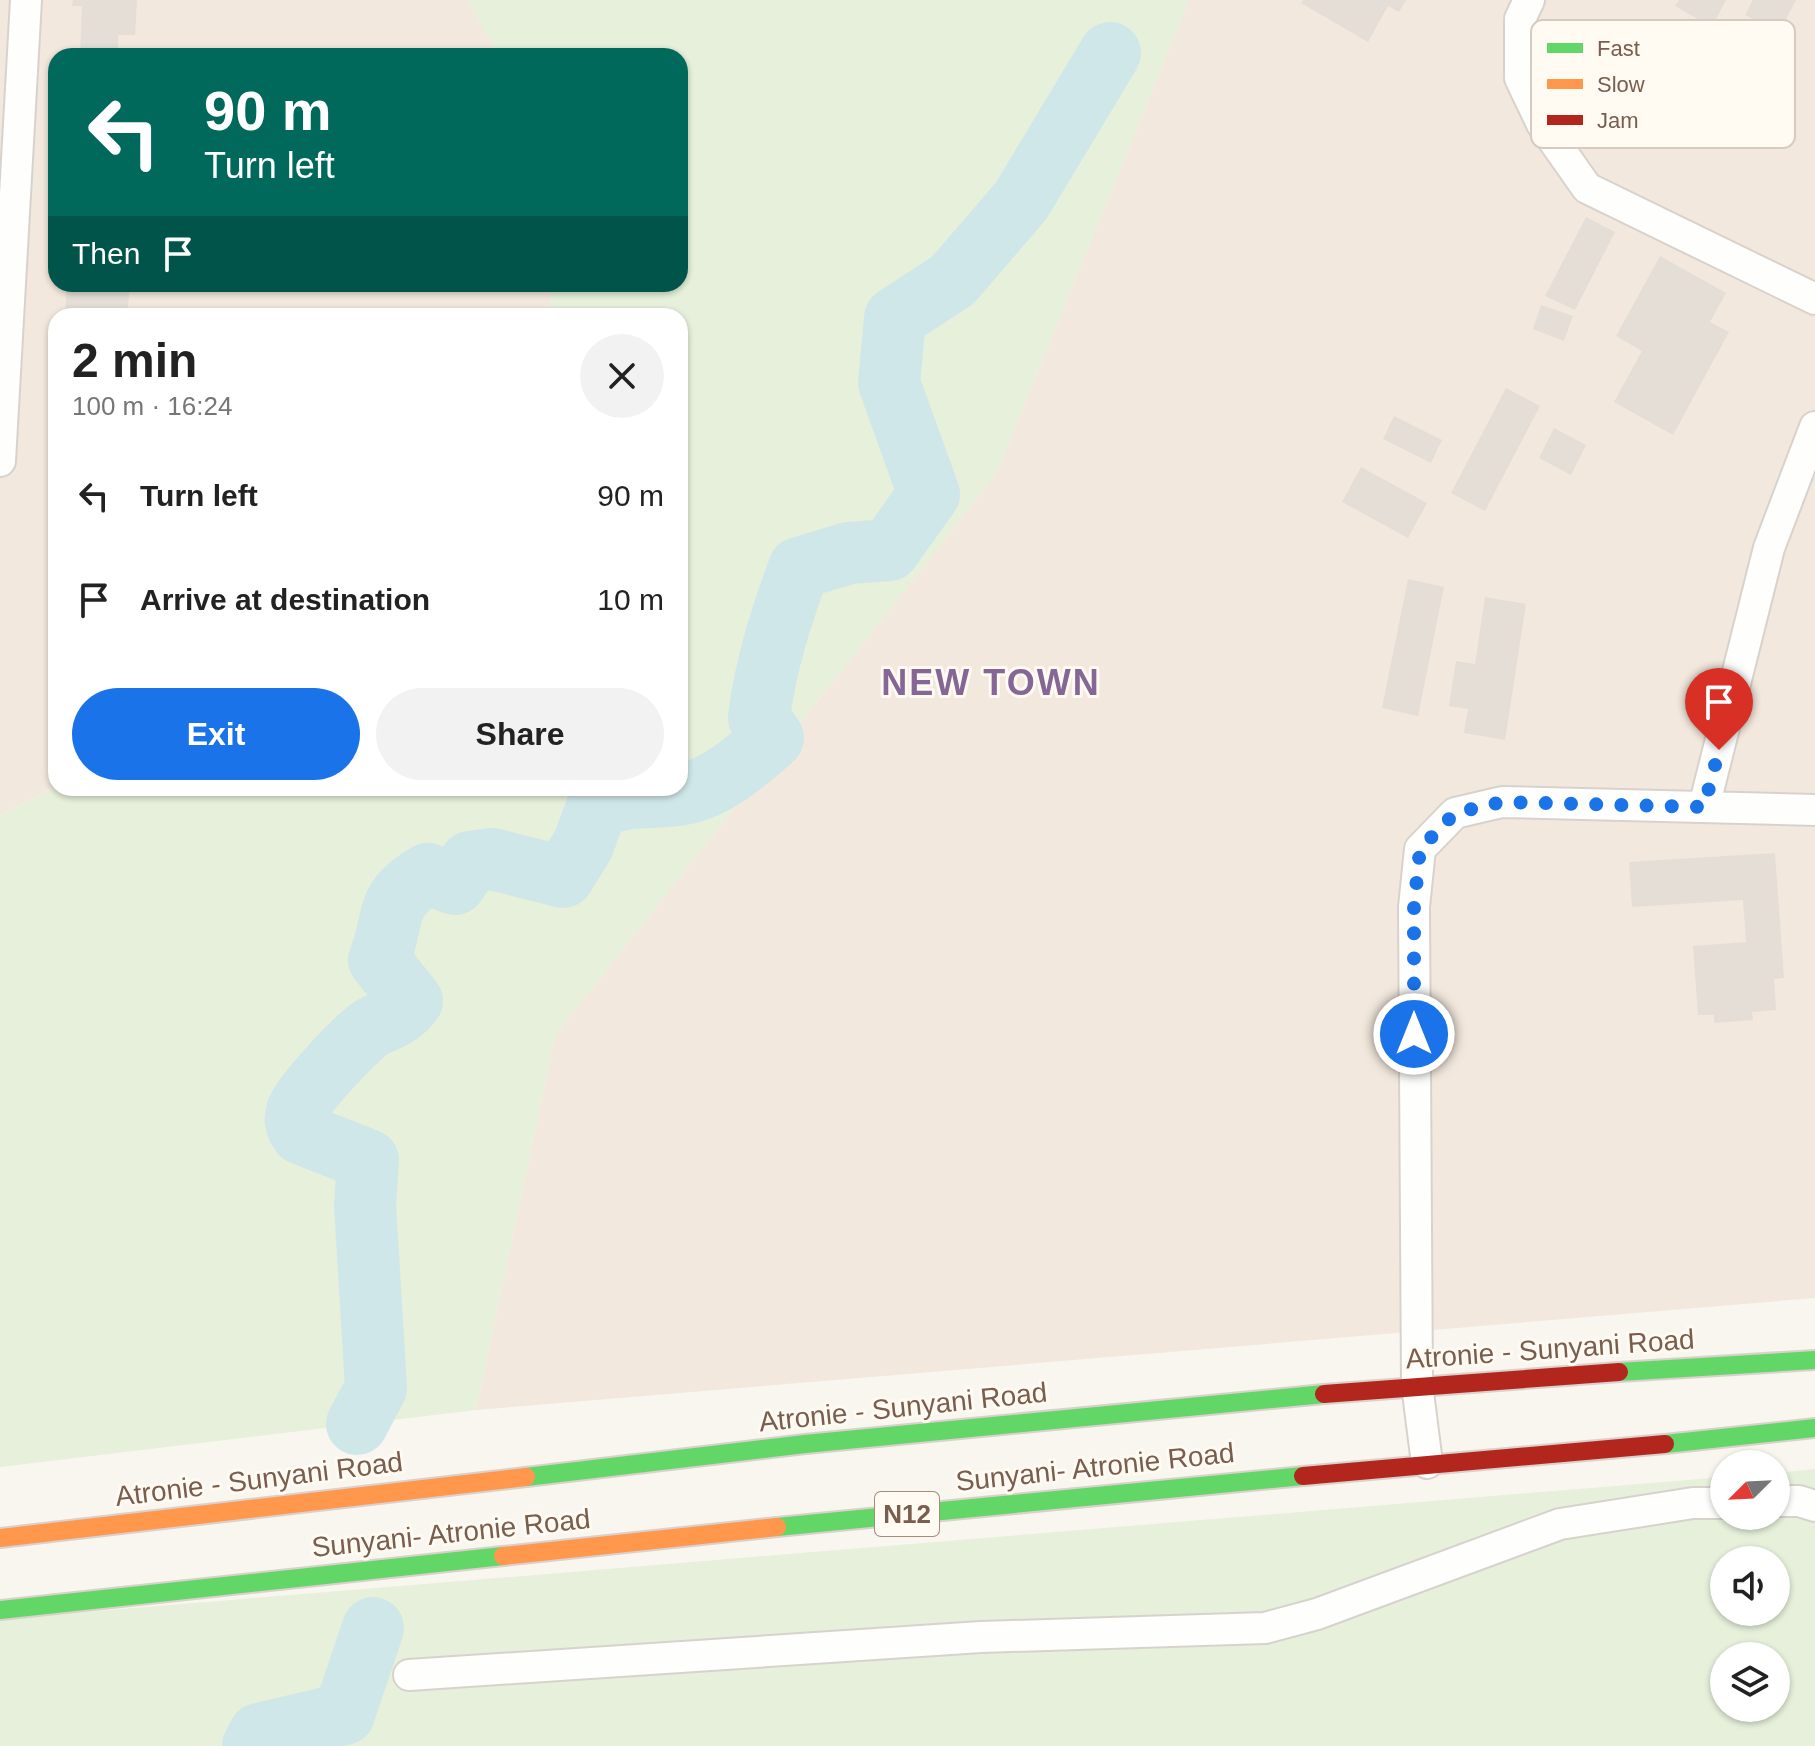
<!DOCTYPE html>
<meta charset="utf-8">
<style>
:root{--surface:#fff;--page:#f2f2f2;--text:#222;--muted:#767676;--accent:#1a73e8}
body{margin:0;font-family:Arial,sans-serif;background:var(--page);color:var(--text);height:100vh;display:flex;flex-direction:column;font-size:30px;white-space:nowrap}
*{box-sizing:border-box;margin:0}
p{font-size:26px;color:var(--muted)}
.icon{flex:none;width:44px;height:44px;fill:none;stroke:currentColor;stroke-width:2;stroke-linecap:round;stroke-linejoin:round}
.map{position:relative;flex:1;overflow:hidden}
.sheet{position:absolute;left:48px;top:308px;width:640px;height:488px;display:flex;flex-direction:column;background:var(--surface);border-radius:24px;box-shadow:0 2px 6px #0004}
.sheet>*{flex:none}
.top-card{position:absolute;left:48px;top:48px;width:640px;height:244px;border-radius:24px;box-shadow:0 2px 6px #0004;background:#00695c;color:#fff;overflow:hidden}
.needle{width:52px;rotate:246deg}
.tools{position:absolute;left:1710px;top:1450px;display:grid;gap:16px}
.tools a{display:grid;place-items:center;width:80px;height:80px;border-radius:50%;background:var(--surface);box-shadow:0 2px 6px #0004;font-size:40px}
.pin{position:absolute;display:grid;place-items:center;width:68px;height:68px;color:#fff;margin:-82px -34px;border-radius:50% 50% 50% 0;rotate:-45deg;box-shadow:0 0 8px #0007}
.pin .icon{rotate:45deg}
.me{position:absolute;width:88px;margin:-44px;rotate:0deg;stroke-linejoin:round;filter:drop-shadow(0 0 6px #0008)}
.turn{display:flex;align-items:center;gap:28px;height:168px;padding:0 24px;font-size:36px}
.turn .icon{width:104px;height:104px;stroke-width:2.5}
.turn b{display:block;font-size:56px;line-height:68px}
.then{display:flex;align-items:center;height:76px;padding:0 24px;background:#0003;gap:16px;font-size:30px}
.round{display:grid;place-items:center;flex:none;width:84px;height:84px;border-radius:42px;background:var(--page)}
.head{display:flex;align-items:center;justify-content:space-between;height:136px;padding:0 24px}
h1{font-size:48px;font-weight:700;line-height:60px}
.cta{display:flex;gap:16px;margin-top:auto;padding:16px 24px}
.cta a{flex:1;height:92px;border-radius:48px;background:var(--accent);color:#fff;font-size:32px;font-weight:700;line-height:92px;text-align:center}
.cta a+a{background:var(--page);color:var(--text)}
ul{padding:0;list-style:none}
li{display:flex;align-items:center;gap:24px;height:104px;padding:0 24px}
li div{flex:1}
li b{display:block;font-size:30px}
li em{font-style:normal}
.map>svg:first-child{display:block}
.residential{fill:#f2e8dd}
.green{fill:#e6f0da;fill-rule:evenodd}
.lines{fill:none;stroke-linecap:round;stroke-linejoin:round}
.river{stroke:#d0e7e9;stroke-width:62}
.building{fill:#e5ded6}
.street-casing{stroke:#d8d2cd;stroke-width:34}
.fast-casing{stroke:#dad1cc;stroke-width:22}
.slow-casing{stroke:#dad1cc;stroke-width:22}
.jam-casing{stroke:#dad1cc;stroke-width:22}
.street{stroke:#fefefd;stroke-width:30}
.fast{stroke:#63d668;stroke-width:18}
.slow{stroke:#ff974d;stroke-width:18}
.jam{stroke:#b3261e;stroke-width:18}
.route{stroke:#1a73e8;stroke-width:14;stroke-dasharray:0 25.2}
.labels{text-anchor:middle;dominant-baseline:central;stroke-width:6;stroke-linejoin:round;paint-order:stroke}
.shield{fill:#fffaf2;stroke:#a18c7e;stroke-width:2}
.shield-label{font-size:26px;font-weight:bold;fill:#795d4d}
.street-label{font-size:28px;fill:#795d4d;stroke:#fffaf2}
.district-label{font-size:36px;font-weight:bold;letter-spacing:2px;fill:#856694;stroke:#fffaf2}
.key{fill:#fffaf2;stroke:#d7cbc0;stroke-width:2}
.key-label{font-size:22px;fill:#795d4d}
</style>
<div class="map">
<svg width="1815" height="1746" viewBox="0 0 1815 1746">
<rect width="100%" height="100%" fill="#f9f5ef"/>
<path class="residential" d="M0,0H467L500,56H56V284H552L550,310L538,316H56V787L0,815Z
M1189,0H1815V1298L476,1410L555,1036L996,474Z"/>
<path class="green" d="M467,0H1189L996,474L555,1036L476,1410L0,1467V815L56,787L680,788V316H538L550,310L552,284H680V56H500Z
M1815,1469V1746H0V1619L1724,1477V1516H1776V1473ZM1724,1560H1776V1612H1724ZM1724,1656H1776V1708H1724Z"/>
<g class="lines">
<path class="river" d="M357,1424L376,1388L365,1205L368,1160L302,1134C296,1127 294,1120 297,1111C300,1097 357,1037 371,1028C388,1019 400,1017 412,1001L379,960C397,916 381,901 428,874L455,884L470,862L492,859L563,877L583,845L597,807C629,793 651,800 683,794C717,788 748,760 773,738L759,718C765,666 781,617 799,568L849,553L889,550L929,494L889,383L895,318L953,280L1021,201L1110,53
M253,1746L259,1734L344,1714L373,1628"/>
</g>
<path class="building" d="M73,0H137L135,35H118V56L80,55L82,6H72Z
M1303,0H1406L1399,12L1388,6L1368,42L1301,3Z
M1679,0H1726L1712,27L1675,6Z
M1753,0H1796L1779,33L1745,15Z
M1586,217L1615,232L1575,310L1545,296Z
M1660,256L1726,293L1710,322L1729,332L1673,435L1614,402L1642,351L1616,336Z
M67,284H130L127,316H65Z
M1541,305L1573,316L1564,341L1533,329Z
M1506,388L1540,406L1485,511L1451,493Z
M1394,416L1442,440L1431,463L1383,439Z
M1554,428L1586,445L1571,475L1539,458Z
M1361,467L1427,503L1408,538L1342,502Z
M1408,579L1444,587L1418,716L1382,708Z
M1485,597L1526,604L1505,740L1464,733L1468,709L1449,706L1456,661L1475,664Z
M1775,853L1784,978L1774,979L1776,1010L1752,1012L1753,1020L1714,1023V1015H1698L1693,946L1746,942L1743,900L1632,907L1629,862Z"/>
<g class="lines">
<g class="street-casing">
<path id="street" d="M1529,0L1520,19V78L1542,124L1587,188L1815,299
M0,461L26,0
M1704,807L1769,548L1815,427
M1427,1463L1417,1385L1414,907L1420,849L1455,813L1502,802L1815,810
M1776,1501H1799L1815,1506
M409,1675L981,1637L1265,1628L1317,1614L1560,1524L1693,1503H1724"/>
</g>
<g class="fast-casing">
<path id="fast" d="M1619,1372L1815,1360
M1665,1444L1815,1428
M526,1477L805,1444L1324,1394
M777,1527L1303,1476
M0,1610L503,1556"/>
</g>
<g class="slow-casing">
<path id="slow" d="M0,1538L526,1477
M503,1556L777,1527"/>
</g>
<g class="jam-casing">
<path id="jam" d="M1324,1394L1619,1372
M1303,1476L1665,1444"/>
</g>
<use href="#street" class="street"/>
<use href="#fast" class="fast"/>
<use href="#slow" class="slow"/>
<use href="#jam" class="jam"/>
</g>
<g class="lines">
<path class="route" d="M1414,1034V907L1420,849L1455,813L1502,802L1704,807L1719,750"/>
</g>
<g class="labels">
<rect class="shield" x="875" y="1492" width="64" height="44" rx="6"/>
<g class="shield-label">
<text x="907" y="1514">N12</text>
</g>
<g class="street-label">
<text transform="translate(1550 1349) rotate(-4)">Atronie - Sunyani Road</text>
<text transform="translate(903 1407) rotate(-6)">Atronie - Sunyani Road</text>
<text transform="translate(1095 1467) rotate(-6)">Sunyani- Atronie Road</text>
<text transform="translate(259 1479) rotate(-7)">Atronie - Sunyani Road</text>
<text transform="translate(451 1533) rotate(-6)">Sunyani- Atronie Road</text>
</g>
<g class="district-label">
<text x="991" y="682">NEW TOWN</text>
</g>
</g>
<rect x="1531" y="20" width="264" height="128" rx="12" class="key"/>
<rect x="1547" y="43" width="36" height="10" fill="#63d668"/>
<rect x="1547" y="79" width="36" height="10" fill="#ff974d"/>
<rect x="1547" y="115" width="36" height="10" fill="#b3261e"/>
<g class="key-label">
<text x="1597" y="56">Fast</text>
<text x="1597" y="92">Slow</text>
<text x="1597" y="128">Jam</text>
</g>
</svg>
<div class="tools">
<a><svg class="needle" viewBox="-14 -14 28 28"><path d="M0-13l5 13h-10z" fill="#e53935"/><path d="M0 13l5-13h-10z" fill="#767676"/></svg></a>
<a><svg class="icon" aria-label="sound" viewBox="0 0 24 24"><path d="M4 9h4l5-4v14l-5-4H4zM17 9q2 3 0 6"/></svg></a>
<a><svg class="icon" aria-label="layers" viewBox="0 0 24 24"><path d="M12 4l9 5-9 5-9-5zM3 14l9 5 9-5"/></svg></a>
</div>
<div class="pin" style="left:1719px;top:750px;background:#d93025"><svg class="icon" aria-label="arrive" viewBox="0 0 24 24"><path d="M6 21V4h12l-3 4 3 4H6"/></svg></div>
<svg class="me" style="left:1414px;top:1034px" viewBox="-20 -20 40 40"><circle r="17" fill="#1a73e8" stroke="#fff" stroke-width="3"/><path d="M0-11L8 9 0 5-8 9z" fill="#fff"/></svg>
<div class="top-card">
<div class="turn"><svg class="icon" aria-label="left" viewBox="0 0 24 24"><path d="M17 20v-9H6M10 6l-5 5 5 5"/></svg><div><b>90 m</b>Turn left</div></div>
<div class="then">Then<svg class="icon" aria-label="arrive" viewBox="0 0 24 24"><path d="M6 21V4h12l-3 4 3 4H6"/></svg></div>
</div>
<section class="sheet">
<div class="head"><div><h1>2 min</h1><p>100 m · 16:24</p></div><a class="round"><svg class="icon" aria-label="close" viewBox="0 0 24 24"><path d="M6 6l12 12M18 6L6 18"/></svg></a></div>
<ul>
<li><svg class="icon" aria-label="left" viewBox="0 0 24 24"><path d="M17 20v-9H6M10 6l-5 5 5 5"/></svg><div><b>Turn left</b></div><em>90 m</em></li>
<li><svg class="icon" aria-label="arrive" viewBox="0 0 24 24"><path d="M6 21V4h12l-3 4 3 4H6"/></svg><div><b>Arrive at destination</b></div><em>10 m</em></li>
</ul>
<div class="cta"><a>Exit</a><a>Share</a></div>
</section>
</div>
